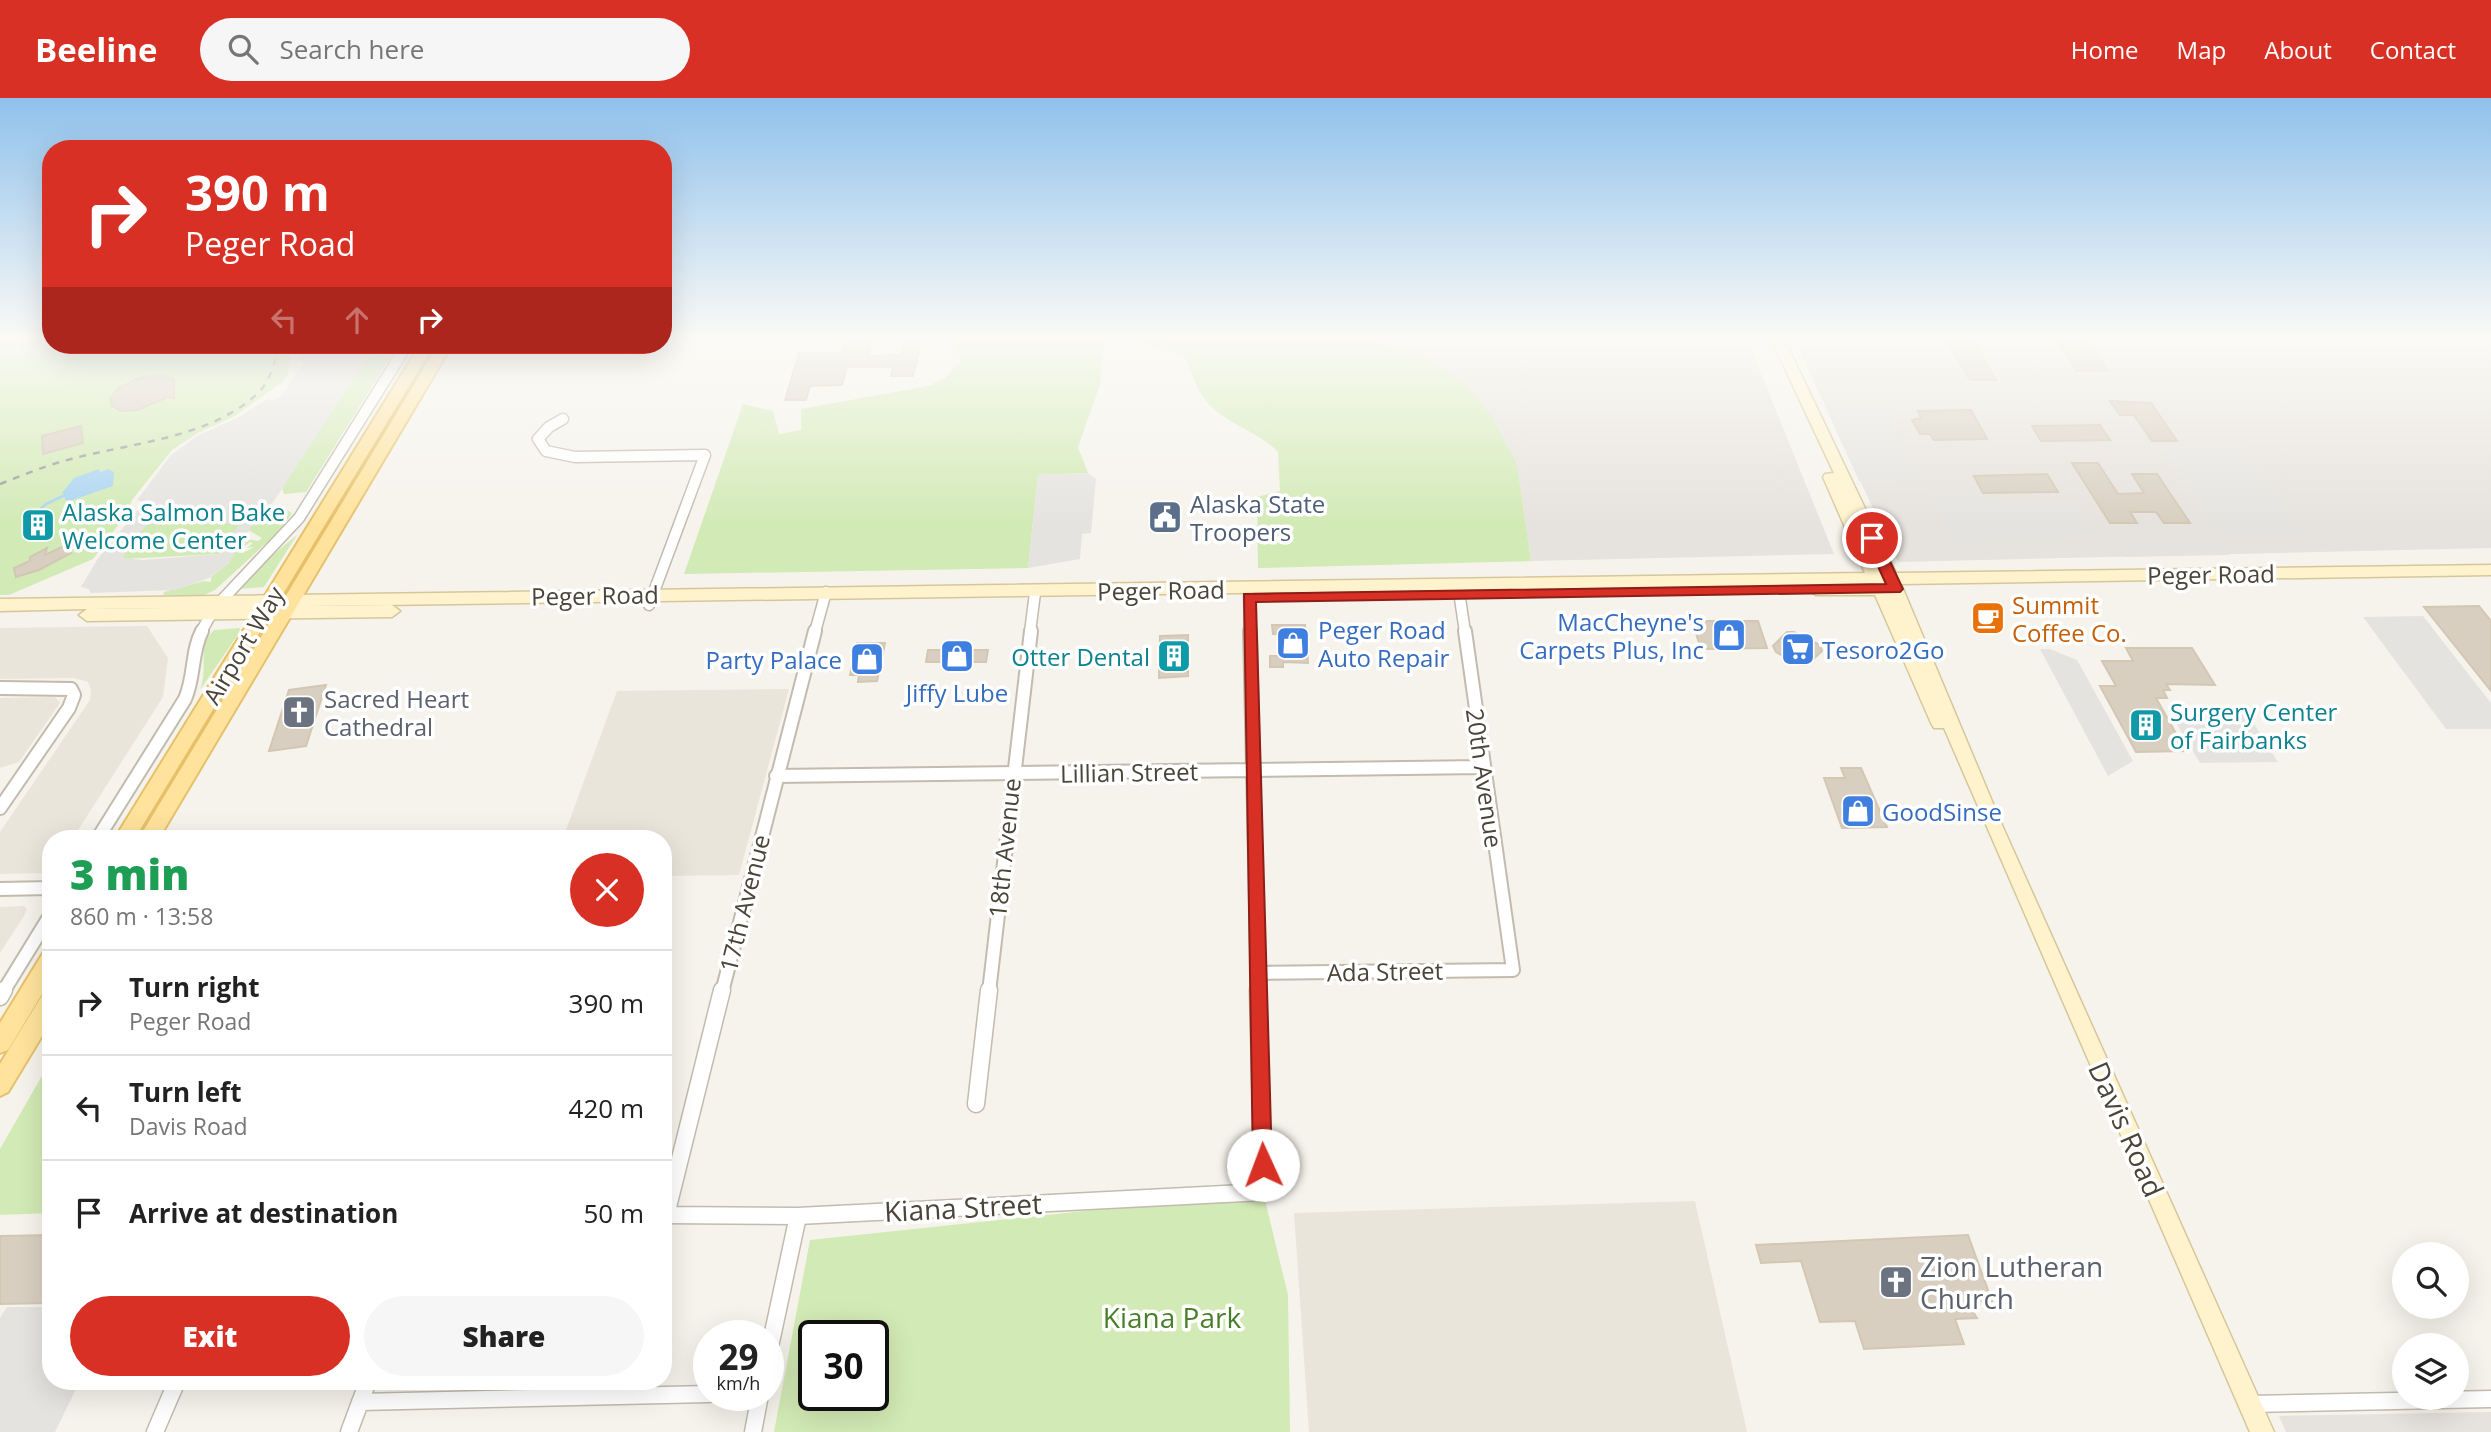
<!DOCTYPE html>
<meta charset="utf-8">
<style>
:root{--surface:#fff;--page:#f6f6f6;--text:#222;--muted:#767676;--line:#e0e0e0;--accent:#d93025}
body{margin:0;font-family:"Open Sans",sans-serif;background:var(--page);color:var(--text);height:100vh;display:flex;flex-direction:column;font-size:26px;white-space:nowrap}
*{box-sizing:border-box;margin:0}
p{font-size:23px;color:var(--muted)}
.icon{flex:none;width:38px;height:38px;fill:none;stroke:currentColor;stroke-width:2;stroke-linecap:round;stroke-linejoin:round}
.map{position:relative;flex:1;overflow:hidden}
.panel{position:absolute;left:42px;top:732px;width:630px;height:560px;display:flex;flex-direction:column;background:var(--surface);border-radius:28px;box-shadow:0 7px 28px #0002}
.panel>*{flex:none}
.banner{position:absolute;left:42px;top:42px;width:630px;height:214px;border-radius:28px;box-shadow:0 7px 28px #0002;background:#d93025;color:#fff;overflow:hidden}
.controls{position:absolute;left:2392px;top:1144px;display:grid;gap:14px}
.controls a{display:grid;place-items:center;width:77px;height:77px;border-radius:50%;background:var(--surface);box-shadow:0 7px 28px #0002;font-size:35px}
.speed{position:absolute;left:693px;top:1222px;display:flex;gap:14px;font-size:35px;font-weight:700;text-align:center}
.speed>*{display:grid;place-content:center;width:91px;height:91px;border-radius:50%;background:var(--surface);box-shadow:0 7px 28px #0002;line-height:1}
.speed small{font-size:18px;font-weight:400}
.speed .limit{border:4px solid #111;border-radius:10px;background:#fff;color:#111}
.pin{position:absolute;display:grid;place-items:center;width:60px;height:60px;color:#fff;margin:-30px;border:4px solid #fff;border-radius:50%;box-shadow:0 2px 7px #0007}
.me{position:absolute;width:77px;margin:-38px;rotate:358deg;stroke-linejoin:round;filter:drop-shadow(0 0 5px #0008)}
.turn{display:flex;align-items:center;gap:24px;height:147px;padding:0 28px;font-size:32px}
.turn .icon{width:91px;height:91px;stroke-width:2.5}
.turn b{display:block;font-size:49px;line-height:60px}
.lanes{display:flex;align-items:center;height:66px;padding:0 28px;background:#0003;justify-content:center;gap:35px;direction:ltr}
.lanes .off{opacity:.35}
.round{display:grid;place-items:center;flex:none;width:74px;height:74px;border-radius:37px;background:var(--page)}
.overview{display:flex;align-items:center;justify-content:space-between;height:119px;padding:0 28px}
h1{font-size:42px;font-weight:800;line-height:52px;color:#1e9e55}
.primary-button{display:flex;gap:14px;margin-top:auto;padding:14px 28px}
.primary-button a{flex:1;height:80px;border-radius:42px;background:var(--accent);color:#fff;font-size:28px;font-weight:800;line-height:80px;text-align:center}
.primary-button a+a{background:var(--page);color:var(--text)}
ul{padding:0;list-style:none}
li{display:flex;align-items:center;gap:21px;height:105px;padding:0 28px;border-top:2px solid var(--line)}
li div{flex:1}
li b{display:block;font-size:26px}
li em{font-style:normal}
header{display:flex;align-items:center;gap:42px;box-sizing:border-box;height:98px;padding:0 35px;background:var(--accent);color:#fff}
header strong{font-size:33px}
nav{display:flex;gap:38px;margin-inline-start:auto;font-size:24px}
.search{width:490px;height:63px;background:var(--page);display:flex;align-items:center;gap:18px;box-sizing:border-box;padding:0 24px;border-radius:38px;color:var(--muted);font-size:26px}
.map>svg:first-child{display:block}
.residential{fill:#eae5da}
.industrial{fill:#e6e2dd}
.green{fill:#d2eab5;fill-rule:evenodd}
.parking{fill:#e5e3e0;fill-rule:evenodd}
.water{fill:#a9d4f2}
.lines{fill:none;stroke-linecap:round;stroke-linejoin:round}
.stream{stroke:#a9d4f2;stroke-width:2.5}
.building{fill:#d8cfc1;stroke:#d3c7b4;stroke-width:2}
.street-far2-casing{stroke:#c2bbae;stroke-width:13}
.street-far1-casing{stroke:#c2bbae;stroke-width:16}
.street-casing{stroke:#c2bbae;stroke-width:19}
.secondary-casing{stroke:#d6c79b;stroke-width:3}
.primary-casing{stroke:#e6c16a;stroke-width:4}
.street-far2{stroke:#fff;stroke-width:10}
.street-far1{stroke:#fff;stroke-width:12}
.street{stroke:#fff;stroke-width:16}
.secondary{fill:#fff3cd;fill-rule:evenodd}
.primary{fill:#ffe39c;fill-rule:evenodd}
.rail{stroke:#9a9a9a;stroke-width:2.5;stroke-dasharray:7 7;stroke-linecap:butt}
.route{fill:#d93025;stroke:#8d1f18;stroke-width:2}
.labels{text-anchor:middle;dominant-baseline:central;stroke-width:7;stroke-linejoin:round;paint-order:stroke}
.service-label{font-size:24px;fill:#4e5e75;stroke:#fff;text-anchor:start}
.culture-label{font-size:24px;fill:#0d838f;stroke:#fff;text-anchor:start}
.street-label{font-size:24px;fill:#4b4439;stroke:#fff}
.food-label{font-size:24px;fill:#c56008;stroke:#fff;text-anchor:start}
.shop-label{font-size:24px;fill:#366cbe;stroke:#fff;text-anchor:start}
.worship-label{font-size:24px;fill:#5b616d;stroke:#fff;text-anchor:start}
.near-street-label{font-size:28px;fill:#4b4439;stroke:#fff}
.near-worship-label{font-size:28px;fill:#5b616d;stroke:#fff;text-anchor:start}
.near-park-label{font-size:28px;fill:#4a7f2a;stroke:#fff}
</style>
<header>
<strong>Beeline</strong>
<div class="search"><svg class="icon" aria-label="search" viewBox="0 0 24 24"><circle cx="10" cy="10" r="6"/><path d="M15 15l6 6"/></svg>Search here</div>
<nav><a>Home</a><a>Map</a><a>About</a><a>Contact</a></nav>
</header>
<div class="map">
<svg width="2491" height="1334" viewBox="0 0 2491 1334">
<rect width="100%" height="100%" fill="#f6f3ec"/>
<path class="residential" d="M147,528L168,560L163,599L73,740H51V771L42,775L0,776V734L90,602L91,592L88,584L74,580L0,581V530Z
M789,591L739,777L663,778V740H563L617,593Z
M55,599L60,605L19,664L0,670V600Z
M24,808L27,811L24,818L0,855V809Z
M1695,1103L1747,1334H1309L1294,1115Z"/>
<path class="industrial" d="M1379,241H1747L1834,456L1531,463L1517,366L1490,315L1463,284L1429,262L1379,245Z
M1794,241H2491V450L1898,464Z
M2491,1314V1334H2286L2279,1318Z"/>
<path class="green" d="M0,241H51V247H293L288,276L284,283L235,318L198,335L172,352L132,402L127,415L93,461L9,497H0Z
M950,241H1113L1104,243L1100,287L1078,349L1088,375L1038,377L1028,470L684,476L743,306L773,313L779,336L801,332V311L928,288L945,280L961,262L956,246Z
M1130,241H1379V245L1429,262L1463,284L1490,315L1517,366L1531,463L1258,470L1257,399L1280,393L1278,354C1258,333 1225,326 1206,303C1196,291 1191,272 1184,258Z
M378,256L391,258L306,394L284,396L282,389L365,262Z
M275,412L289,413L292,416L274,438L215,492L204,497H163L164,494L204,483L211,484V479L229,465L234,453L243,455L254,449L247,450L253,445L250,444L243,450L247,441L258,443L262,440L248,432L258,419Z
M245,413L249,416L219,456L123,461L124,455L147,426L233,425Z
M297,437L264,489L240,491L252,474Z
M240,530L239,535L200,592C209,568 196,551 214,532Z
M51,962V1115L0,1117V1051Z
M1263,1094L1288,1197L1290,1334H774L810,1142ZM814,1237H873V1297H814Z"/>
<path class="parking" d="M306,247H375L282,391L267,413L256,421L229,465L209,480L176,492L90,495L89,491L81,489L97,462L144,404L137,402L170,358L197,338L237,320L268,301L273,303L282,297L304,266L299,262ZM248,413L219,456L143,462L122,460L147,426L234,425L241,414Z
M1884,309L1921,382L1859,383L1826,310Z
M2239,347L2307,437H2220L2159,349Z
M1088,375L1096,381L1091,435L1082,436L1080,461L1028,470L1038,377Z
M1982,395L1985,400L1994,399L1996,403L2075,402L2099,443L1953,445L1928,396Z
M2220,443L2230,457L2124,459L2115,444Z
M2423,518L2491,605V631H2446L2363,519Z
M2040,551H2050L2077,562L2133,663L2108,678Z
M2200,610H2244L2278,664L2200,665L2175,623L2204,617Z
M7,1209H51V1283H80L55,1334H0V1220Z"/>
<path class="water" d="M99,371L100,374L108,371L114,374L113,388L67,404L62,395L74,380Z"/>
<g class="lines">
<path class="stream" d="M32,419L46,406L63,398"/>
</g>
<path class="building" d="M846,241H872L868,258L901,257L904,241H922L913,278H891L893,269H847L842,287L810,288L806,302H785L799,255H842Z
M2056,241H2086L2107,272L2077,273Z
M1947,243H1974L1996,282H1970Z
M150,278H164L174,282V300L168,299L137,312L121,313L112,308L110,300L118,291L136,281Z
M2110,303L2151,305L2177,343H2152L2134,317H2120Z
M1971,312L1987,341L1934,342L1930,336H1920L1912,322L1921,320L1918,313Z
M2100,327L2110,342L2041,343L2032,328Z
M81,328L83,345L43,356L42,338Z
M2072,365H2098L2118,396L2144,395L2132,376H2157L2190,425H2164L2156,414H2130L2137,425H2110Z
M2047,376L2058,394L1983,395L1974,378Z
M64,448L71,455L39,472L16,479L14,470L30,463V459L47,450L45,457Z
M2479,508L2491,523V593L2424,509Z
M1692,523H1758L1767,550L1701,551Z
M1272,527H1305L1308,565L1283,564V569H1270V558H1278L1279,536H1273Z
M1787,534H1794L1820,547L1822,553L1807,567H1799L1776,554L1773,548Z
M1188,537V578L1159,580L1160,538Z
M857,545H885L877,583L858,584L859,577H850Z
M2126,550H2192L2215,587L2166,586L2170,592H2163L2167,600H2156L2186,653L2136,654L2100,588H2116L2102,563H2133Z
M928,552H988L986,564H926Z
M326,587L306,648L269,653L289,592Z
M1841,670H1861L1887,729L1842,730L1824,680H1845Z
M51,1137V1205L0,1206V1138Z
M1968,1137L1992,1203L1967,1204L1977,1220L1955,1221L1964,1246L1864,1251L1855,1223L1820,1224L1801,1163L1761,1165L1756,1147Z"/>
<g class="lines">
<g class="street-far2-casing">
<path id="street-far2" d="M563,321L549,329L538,341L546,353L575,359L705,357L649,507
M1458,487L1465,534
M1249,491L1250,534
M221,503L299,420L407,247
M201,534L211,516
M815,534L826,494
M1030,534L1035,495"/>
</g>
<g class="street-far1-casing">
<path id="street-far1" d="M1250,533L1258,894
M0,590L71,591L74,597L69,610L0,710
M776,678L1483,669
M98,740L185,601C195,579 191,554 202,533
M0,791L51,790
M1257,875L1513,872L1465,533
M3,894L51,816
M722,894L815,533
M989,894L1031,533"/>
</g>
<g class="street-casing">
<path id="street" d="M0,899L4,892
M976,1006L989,892
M663,1117L798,1118L1263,1094L1258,892
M666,1117L722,892
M768,1258L798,1118
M360,1304L709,1296
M2250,1306L2491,1301
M155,1334L177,1283
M349,1334L368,1283
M753,1334L760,1297"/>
</g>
<g class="secondary-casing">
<path id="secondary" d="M1771,241H1784L1896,475L2491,467V477L1901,486L2002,727L2274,1334H2250L1944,630H1934L1931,625L1875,497H1816L1808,492L1815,487L90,511L392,507L400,513L392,519L87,523L79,517L87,511L0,513V501L1865,475L1823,379L1825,376L1834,375Z"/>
</g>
<g class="primary-casing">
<path id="primary" d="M420,247H434L135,740H115Z
M438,247H452L159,740H139Z
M51,853V881L8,952L0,955V925L43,855Z
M51,893V923L8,994L0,998V966L43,896Z"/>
</g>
<use href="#street-far2" class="street-far2"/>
<use href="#street-far1" class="street-far1"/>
<use href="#street" class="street"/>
<use href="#secondary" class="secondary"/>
<use href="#primary" class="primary"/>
<path class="rail" d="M0,386C23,377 47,367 71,361C131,345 210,340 257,296C271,283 275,264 278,247"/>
</g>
<linearGradient id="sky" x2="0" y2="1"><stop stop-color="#8fc1ec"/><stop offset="0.56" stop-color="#fbfaf6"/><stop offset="1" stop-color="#fbfaf6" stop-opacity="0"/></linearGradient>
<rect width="2491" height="428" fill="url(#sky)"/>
<path class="route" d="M1872,435L1879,440L1903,491L1900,494L1256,504L1272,1067L1270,1073L1263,1076L1256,1073L1253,1067L1244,496L1886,486L1865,440Z"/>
<defs>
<g id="civic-square" transform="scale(1.75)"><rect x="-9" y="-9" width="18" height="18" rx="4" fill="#5c6f8a" stroke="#fff"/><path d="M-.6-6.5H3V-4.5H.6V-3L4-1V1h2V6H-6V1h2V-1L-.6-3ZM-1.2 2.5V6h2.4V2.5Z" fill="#fff"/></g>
<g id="building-square" transform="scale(1.75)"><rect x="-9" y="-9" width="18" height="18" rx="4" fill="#0f9aa8" stroke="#fff"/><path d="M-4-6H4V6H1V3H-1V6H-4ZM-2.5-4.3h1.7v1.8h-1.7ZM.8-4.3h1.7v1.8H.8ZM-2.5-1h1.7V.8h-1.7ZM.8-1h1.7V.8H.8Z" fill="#fff"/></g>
<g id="cafe-square" transform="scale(1.75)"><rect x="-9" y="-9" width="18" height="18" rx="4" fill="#e8710a" stroke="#fff"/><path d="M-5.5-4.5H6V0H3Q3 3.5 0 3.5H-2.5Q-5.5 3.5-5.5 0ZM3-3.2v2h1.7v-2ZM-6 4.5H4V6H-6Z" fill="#fff"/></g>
<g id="shop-square" transform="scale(1.75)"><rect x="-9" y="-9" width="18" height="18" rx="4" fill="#3f7fe0" stroke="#fff"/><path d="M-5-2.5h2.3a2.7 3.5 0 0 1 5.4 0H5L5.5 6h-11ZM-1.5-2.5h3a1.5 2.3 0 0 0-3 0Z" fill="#fff"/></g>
<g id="supermarket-square" transform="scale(1.75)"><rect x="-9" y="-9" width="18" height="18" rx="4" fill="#3f7fe0" stroke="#fff"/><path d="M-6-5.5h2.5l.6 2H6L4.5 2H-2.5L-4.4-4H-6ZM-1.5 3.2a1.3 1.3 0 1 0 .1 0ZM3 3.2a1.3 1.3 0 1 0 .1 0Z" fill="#fff"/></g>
<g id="church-square" transform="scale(1.75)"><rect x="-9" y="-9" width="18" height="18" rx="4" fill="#6b7280" stroke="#fff"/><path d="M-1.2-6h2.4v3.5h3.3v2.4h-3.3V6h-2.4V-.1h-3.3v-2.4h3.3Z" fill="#fff"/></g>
</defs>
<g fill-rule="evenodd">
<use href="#civic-square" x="1165" y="419"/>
<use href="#building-square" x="38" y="427"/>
<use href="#cafe-square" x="1988" y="520"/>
<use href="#shop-square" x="1729" y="537"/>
<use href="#shop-square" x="1293" y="545"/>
<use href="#supermarket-square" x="1798" y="551"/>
<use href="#shop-square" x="957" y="558"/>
<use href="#building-square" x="1174" y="558"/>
<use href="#shop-square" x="867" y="561"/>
<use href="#church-square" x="299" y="614"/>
<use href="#building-square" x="2146" y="627"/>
<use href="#shop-square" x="1858" y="713"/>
<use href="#church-square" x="1896" y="1184"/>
</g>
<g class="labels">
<g class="service-label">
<text x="1190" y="405">Alaska State<tspan x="1190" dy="28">Troopers</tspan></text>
</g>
<g class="culture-label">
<text x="62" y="413">Alaska Salmon Bake<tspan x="62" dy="28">Welcome Center</tspan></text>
<text x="1150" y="558" text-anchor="end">Otter Dental</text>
<text x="2170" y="613">Surgery Center<tspan x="2170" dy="28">of Fairbanks</tspan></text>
</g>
<g class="street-label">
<text transform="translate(2211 476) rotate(-1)">Peger Road</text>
<text transform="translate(1161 492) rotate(-1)">Peger Road</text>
<text transform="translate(595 497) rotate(-1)">Peger Road</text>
<text transform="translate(243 547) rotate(-59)">Airport Way</text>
<text transform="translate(1129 674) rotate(-1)">Lillian Street</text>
<text transform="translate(1485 680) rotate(82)">20th Avenue</text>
<text transform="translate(1004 750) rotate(-84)">18th Avenue</text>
<text transform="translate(744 805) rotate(-76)">17th Avenue</text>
<text transform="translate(1385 873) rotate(-1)">Ada Street</text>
</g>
<g class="food-label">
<text x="2012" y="506">Summit<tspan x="2012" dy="28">Coffee Co.</tspan></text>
</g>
<g class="shop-label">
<text x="1704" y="523" text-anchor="end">MacCheyne's<tspan x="1704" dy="28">Carpets Plus, Inc</tspan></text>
<text x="1318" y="531">Peger Road<tspan x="1318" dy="28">Auto Repair</tspan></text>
<text x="1822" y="551">Tesoro2Go</text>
<text x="842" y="561" text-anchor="end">Party Palace</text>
<text x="957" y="594" text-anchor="middle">Jiffy Lube</text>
<text x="1882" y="713">GoodSinse</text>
</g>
<g class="worship-label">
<text x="324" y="600">Sacred Heart<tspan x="324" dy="28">Cathedral</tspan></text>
</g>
<g class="near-street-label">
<text transform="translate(2127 1031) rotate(66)">Davis Road</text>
<text transform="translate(963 1109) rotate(-3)">Kiana Street</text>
</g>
<g class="near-worship-label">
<text x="1920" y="1168">Zion Lutheran<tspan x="1920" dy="32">Church</tspan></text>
</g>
<g class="near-park-label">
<text x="1172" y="1219">Kiana Park</text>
</g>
</g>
</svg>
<div class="controls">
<a><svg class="icon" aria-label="search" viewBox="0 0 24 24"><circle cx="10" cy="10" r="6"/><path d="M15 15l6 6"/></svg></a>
<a><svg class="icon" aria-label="layers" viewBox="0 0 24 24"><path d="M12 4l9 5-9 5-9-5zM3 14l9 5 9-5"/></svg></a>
</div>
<div class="speed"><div>29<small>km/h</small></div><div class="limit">30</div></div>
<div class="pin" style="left:1872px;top:440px;background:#d93025"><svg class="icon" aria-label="arrive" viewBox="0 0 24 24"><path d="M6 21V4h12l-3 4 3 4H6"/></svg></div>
<svg class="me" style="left:1263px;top:1067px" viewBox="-20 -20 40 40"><circle r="19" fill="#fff"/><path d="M0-13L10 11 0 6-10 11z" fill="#d93025"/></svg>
<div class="banner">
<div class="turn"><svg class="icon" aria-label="right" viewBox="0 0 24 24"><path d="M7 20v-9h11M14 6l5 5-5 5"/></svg><div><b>390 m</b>Peger Road</div></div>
<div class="lanes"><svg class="icon off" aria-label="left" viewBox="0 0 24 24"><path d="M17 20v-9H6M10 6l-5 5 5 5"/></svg><svg class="icon off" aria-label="ahead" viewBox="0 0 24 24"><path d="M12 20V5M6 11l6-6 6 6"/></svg><svg class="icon" aria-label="right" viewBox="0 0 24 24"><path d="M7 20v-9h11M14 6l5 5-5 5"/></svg></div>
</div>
<section class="panel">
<div class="overview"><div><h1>3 min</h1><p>860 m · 13:58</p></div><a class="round" style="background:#d93025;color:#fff"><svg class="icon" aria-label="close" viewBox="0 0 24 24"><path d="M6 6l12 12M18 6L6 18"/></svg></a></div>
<ul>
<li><svg class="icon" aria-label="right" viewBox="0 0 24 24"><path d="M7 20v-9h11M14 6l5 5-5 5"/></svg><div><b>Turn right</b><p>Peger Road</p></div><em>390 m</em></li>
<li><svg class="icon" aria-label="left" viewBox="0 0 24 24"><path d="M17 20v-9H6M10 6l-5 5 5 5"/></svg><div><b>Turn left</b><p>Davis Road</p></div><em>420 m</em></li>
<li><svg class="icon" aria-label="arrive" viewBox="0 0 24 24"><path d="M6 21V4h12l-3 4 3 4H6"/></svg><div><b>Arrive at destination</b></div><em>50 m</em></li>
</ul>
<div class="primary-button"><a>Exit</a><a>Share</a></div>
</section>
</div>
